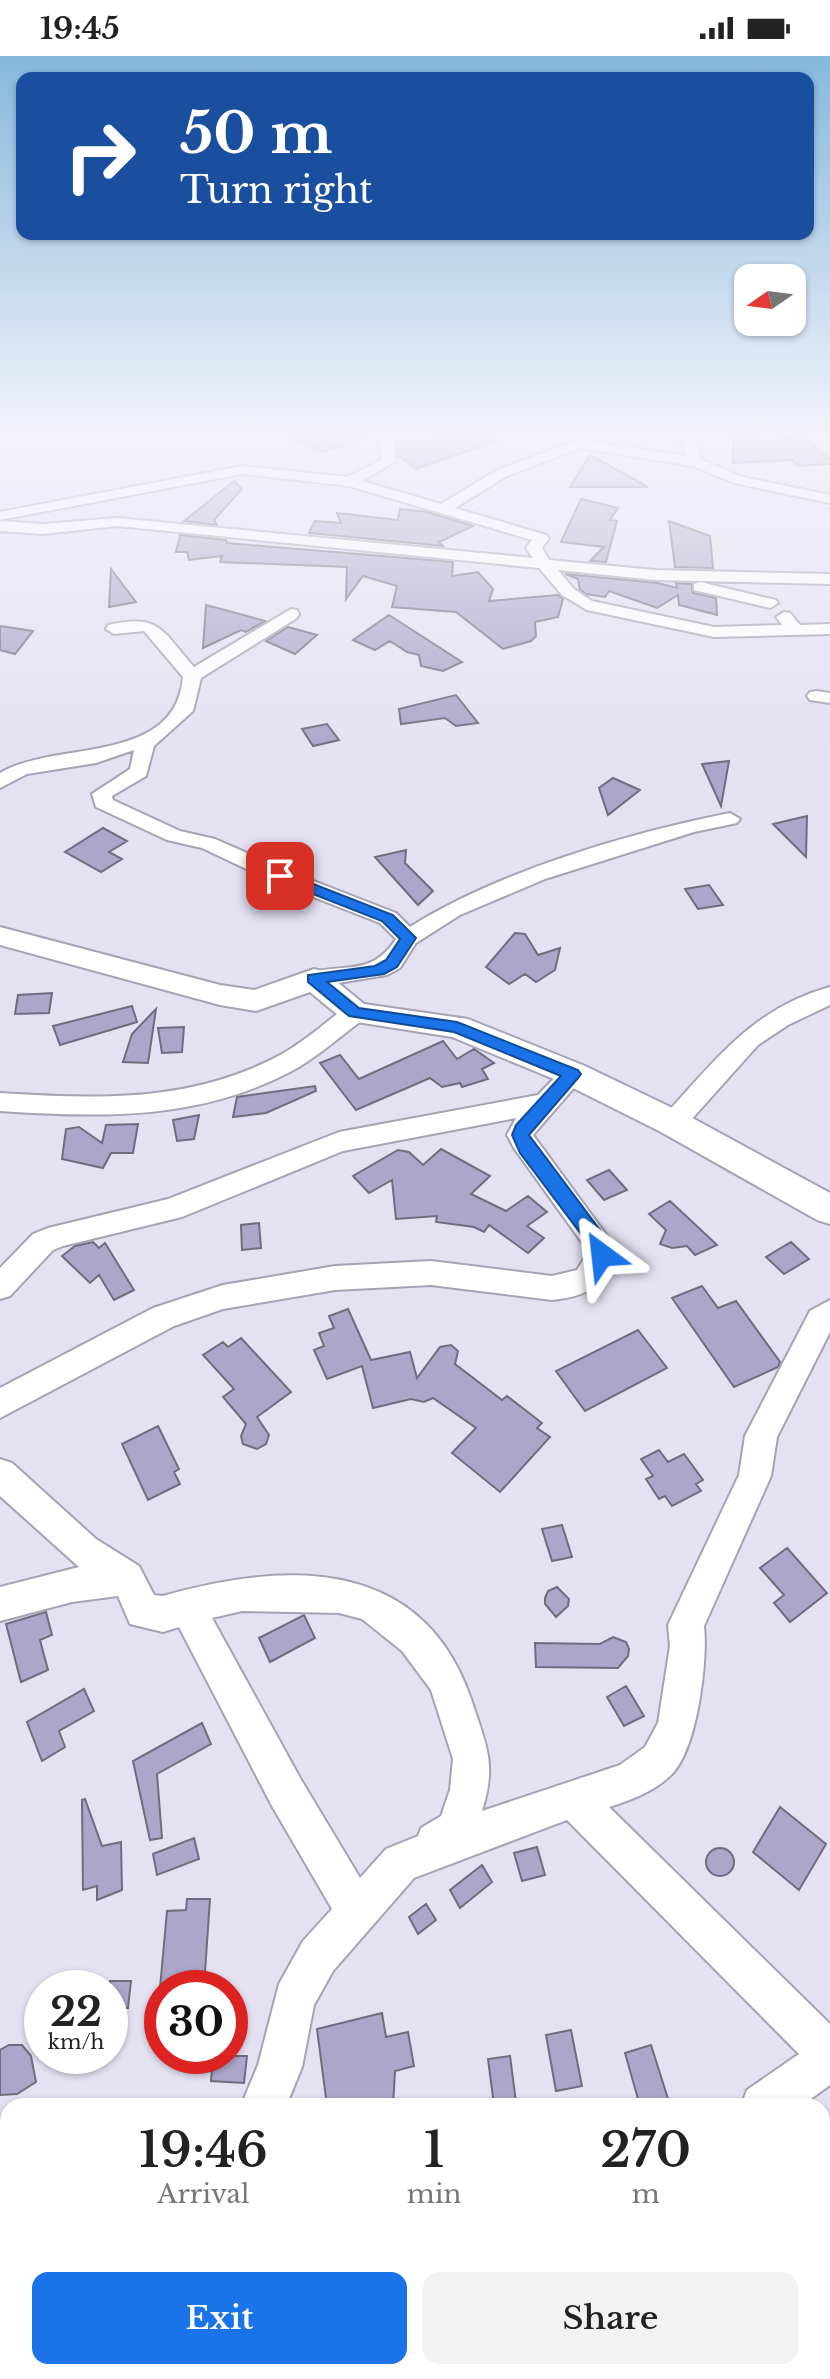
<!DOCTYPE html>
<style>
:root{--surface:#fff;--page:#f2f2f2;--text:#222;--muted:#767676;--accent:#1a73e8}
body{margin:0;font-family:"Libre Baskerville",serif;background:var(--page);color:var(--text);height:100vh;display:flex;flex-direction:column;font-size:30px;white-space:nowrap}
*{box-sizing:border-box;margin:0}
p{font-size:26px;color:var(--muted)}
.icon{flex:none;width:44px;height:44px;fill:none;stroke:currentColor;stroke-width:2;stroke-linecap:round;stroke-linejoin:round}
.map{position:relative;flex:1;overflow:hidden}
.details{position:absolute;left:0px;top:2042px;width:830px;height:282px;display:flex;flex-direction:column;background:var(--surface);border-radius:24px 24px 0 0;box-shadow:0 2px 6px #0004}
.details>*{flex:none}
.banner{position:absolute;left:16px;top:16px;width:798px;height:168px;border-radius:16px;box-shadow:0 2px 6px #0004;background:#1a4fa0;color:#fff;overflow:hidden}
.needle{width:52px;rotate:256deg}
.buttons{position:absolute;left:734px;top:208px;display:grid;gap:16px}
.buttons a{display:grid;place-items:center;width:72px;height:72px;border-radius:16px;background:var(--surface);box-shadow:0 2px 6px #0004;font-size:40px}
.speed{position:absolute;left:24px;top:1914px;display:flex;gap:16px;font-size:40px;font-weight:700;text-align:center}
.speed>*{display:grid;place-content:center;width:104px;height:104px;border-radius:50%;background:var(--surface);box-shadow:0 2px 6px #0004;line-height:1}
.speed small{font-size:20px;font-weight:400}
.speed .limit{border:12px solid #d22;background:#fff;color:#111}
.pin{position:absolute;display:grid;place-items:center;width:68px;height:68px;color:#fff;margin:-34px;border-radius:16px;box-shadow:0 4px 12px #0006}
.me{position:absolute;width:88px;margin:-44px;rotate:330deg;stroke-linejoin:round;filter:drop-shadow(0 0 6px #0008)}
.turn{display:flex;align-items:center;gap:28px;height:168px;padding:0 32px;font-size:36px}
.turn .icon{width:104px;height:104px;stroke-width:2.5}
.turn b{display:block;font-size:56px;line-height:68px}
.eta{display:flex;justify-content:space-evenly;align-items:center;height:136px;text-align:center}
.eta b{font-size:48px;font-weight:600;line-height:56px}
.cta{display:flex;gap:16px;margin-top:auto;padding:16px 32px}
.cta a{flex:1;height:92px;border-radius:16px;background:var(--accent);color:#fff;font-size:32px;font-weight:600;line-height:92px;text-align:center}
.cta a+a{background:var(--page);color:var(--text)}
.status{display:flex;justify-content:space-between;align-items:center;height:56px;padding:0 40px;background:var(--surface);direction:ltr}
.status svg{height:22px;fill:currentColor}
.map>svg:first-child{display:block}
.building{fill:#aca6ca;stroke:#6f6d7d;stroke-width:2}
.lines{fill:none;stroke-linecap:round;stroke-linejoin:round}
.minor-casing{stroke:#a4a2b3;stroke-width:4}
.tertiary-casing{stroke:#a4a2b3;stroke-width:4}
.minor{fill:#fff;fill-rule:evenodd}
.tertiary{fill:#fff;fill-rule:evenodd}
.route{fill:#1a73e8;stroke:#114b97;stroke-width:2}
</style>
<div class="status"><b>19:45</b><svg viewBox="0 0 49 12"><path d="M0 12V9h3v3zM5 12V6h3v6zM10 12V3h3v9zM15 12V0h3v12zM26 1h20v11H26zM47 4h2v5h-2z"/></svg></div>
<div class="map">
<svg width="830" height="2323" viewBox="0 0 830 2323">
<rect width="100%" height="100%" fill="#e4e1f3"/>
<path class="building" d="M274,374H375L376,378L322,396Z
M495,378L497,385L416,413L398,399L397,387Z
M733,380L757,381L758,385L805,381L830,404V408L798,410L792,404L733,407Z
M590,399L648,431H570Z
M234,425L242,433L214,464L217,469L184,465Z
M581,443L618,452L610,464L617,465L606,506L590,505L604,491L561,486Z
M400,453L427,456L473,470L439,486L443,490L309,477L315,465L341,467L337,457L398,464Z
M669,465L710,480L713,512L675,511Z
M180,479L226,484L227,487L453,506L452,520L478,516L493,533L489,545L558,539L563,543L558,561L535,566L536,580L531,585L503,593L456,556L392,551L397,530L363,520L346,543L347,511L220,506L222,500L189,504L187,496H176Z
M111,513L136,546L109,551Z
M565,518L658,527L677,532L676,527L691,528L693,537L716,542L717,559L679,549L678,539L657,552L609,535L605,541L586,538L580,534L578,523Z
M206,549L225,554L265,565L246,576L241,574L203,592Z
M389,559L462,606L443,615L421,610L419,599L407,596L390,585L375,594L353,584Z
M0,570L33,575L15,598L0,594Z
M288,571L317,579L295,598L266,585Z
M456,639L478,667L456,670L445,662L401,668L399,653Z
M327,668L339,684L313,690L302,673Z
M729,705L721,750L702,708Z
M613,722L640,734L608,759L599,732Z
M807,760L806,801L773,768Z
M103,772L127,785L109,796L122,803L101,816L65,796Z
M406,794L405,807L433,835L418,849L375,801Z
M709,829L723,849L698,853L685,833Z
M515,877L525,878L538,899L560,892L555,914L536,926L525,918L509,928L486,911Z
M52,937L49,957L15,958L18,939Z
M132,950L137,966L60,989L53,970Z
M156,953L148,1007L123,1006L132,978Z
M184,971L182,996L162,997L158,972Z
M443,985L457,1003L474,993L494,1007L482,1013L488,1023L462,1031L460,1027L442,1031L430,1022L356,1054L320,1007L340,999L359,1023Z
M315,1030L316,1035L266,1057L233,1061L237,1041Z
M199,1059L194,1083L177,1085L173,1064Z
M138,1068L133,1097H111L103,1112L62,1103L66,1073L79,1071L102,1087L106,1069Z
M441,1093L490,1120L471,1138L506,1155L528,1140L547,1156L527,1170L544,1182L528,1197L489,1169L484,1176L474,1171L436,1166L437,1160L396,1163L392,1124L369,1137L353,1120L398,1094L409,1096L423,1109Z
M609,1114L627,1134L604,1144L587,1124Z
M670,1145L717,1189L695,1199L687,1190L672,1192L660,1188L666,1174L649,1158Z
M259,1167L261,1192L242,1194L241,1169Z
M93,1186L99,1192L105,1187L134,1234L114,1244L99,1219L90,1227L62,1200L75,1190Z
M791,1186L809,1203L784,1218L766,1201Z
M702,1230L718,1252L736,1245L780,1306L778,1311L734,1331L672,1242Z
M348,1253L371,1304L410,1296L417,1322L440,1291L451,1289L458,1295L455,1308L502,1344L507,1340L542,1367L537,1372L550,1381L500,1436L452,1397L476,1372L433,1342L424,1346L411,1343L373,1352L362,1310L327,1323L314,1294L324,1290L319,1277L334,1272L329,1260Z
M638,1274L667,1312L585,1355L556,1315Z
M241,1282L291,1336L257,1361L269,1379L266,1388L257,1393L243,1388L241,1380L246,1368L223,1341L234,1333L203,1299L223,1286L228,1291Z
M158,1370L179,1413L174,1416L180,1428L148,1444L122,1388Z
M659,1394L668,1406L684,1398L703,1424L696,1428L701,1435L672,1450L665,1440L659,1443L646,1423L653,1420L641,1403Z
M562,1469L572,1501L552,1505L542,1473Z
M787,1492L827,1537L790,1566L774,1547L784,1539L760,1512Z
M557,1531L569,1543L568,1550L556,1561L545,1548V1542L548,1535Z
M46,1556L52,1579L40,1584L48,1614L21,1626L6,1568Z
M304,1559L315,1582L270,1606L259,1582Z
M613,1581L626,1586L629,1593L628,1600L618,1612L536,1611L535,1587L600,1588Z
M626,1630L644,1660L624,1670L607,1641Z
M84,1633L94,1655L59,1675L65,1691L42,1705L27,1666Z
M202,1667L211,1688L157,1718L162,1782L150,1784L133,1705Z
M85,1743L102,1790L121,1786L122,1834L97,1844V1830L83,1834L82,1744Z
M780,1751L826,1788L799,1834L753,1796Z
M194,1782L199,1803L157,1819L153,1798Z
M537,1791L545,1819L522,1825L514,1797Z
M706 1806a14 14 0 1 1 28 0a14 14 0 1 1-28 0Z
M482,1809L492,1826L460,1852L450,1834Z
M187,1843H210L205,1916L184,1917L183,1932H160L167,1855L186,1854Z
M426,1848L436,1864L418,1878L409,1861Z
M110,1925H131L128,1952H110Z
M382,1957L386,1981L408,1976L414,2010L395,2015L393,2050H327L317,1973Z
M571,1974L582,2030L556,2035L546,1979Z
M9,1989H22L31,2000L36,2026L17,2038L0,2039V1994Z
M651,1989L669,2046L640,2050L625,1997Z
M227,2000H247L244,2027L211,2025L213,2001Z
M510,2000L516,2046L494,2049L488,2003Z"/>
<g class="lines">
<g class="minor-casing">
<path id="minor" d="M378,374H392L396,405L362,425L441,448L497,414L579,384L687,400L677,374H691L702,404L743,421L830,439V447L734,427L693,410L580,392L507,420L455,452L546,479L549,482L542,492L549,504L655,514L830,518V528L655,524L558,514L574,533L592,545L714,571L782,569L776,561L784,556L790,557L800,569L830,568V578L714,581L587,554L562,539L539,512L117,470L43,478L0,475V465L43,468L117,462L533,502L526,492L532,484L349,430L242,418L0,464V456L242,410L348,421L382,403Z
M700,526L776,544L778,547L770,552L694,534V528Z
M291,553L297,554L299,558L297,562L201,622L193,655L154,690L146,720L112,740L113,744L180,775L215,783L288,815L396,857L410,871C497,816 628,777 730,757L740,763L737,767L694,776L545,823L460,859L416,887L400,912L387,919L314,931L306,929L302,923L306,917C345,907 371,921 396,883L380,867L272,825L202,792L167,784L96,751L92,738L130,713L134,694L96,707L27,718L0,732V717C54,684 176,710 183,621L144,575L114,578L106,573L108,569C160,557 162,575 194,611Z
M816,635L830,637V647L810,644L807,640L810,636Z
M830,931V949L788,969L758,989L682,1074L673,1077L664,1074L660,1067L664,1060C715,1005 753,952 830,931Z
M355,949L364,951L367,957L364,963C342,979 322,997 299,1011C205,1064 105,1062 0,1055V1037C98,1043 192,1047 282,998C305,985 325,967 346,951Z
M573,1009L582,1012L586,1018L533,1079L613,1188L616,1199C600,1232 589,1240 552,1244L431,1229L335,1234L223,1253L174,1270L0,1362V1332L153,1252L223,1229L335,1210L431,1205L552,1220L577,1214L587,1198L586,1192L514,1092L507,1079L516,1062L343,1095L182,1161L63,1190L53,1194L10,1240L0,1243V1212L33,1178L48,1172L168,1143L339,1076L538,1039L564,1012Z
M830,1244V1276L777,1381L771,1420L704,1570C708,1605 697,1696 670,1720C653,1736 631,1744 609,1751L830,1968V2029L801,2050H741L747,2034L799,1998L567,1764L414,1822L333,1915L314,1949L302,2011L286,2050H241L258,2009L279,1928L303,1885L332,1853L272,1750L179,1571L163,1576L130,1568L118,1540L72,1546L0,1565V1531L79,1511L0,1440V1403L12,1407L96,1483L139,1510L154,1539L163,1540C285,1505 422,1500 471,1643C486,1689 497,1707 482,1755L620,1709L645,1691L658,1667L670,1590L668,1569L739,1419L745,1380L810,1255ZM242,1555L339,1557L362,1563L402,1595L431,1634L453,1703L450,1734L441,1760L421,1772L418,1780L386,1793L360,1822L300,1722L212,1562Z
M8,2274V2316H26L20,2323H0V2278Z"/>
</g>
<g class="tertiary-casing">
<path id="tertiary" d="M0,871L220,929L254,934L314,913L325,916L364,948L468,963L585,1010L685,1058L830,1137V1168L817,1164L661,1076L561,1026L452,981L344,964L310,936L256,955L220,949L0,889Z"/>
</g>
<use href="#minor" class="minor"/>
<use href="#tertiary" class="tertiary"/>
</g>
<linearGradient id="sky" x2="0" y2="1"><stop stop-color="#85b8dd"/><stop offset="0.54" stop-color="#f3f2fa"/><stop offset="1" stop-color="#f3f2fa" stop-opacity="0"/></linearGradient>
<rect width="830" height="699" fill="url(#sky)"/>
<path class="route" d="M280,815L393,859L416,882L397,911L384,918L327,926L359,952L457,966L578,1014L581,1018L578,1022L529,1079L606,1182L611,1199L608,1205H595L590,1190L520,1097L512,1079L516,1069L561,1020L454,976L349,960L308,926V919L375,910L386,904L400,883L382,865L275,823V817Z"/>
</svg>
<div class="buttons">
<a><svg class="needle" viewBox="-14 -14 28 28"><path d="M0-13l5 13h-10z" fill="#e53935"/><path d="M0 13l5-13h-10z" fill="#767676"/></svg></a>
</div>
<div class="speed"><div>22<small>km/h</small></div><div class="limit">30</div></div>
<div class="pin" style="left:280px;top:820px;background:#d93025"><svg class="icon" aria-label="arrive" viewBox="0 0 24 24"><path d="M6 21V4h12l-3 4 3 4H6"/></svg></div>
<svg class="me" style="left:602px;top:1199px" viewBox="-20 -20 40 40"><path d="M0-17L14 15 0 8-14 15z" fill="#1a73e8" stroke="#fff" stroke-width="4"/></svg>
<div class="banner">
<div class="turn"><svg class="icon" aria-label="right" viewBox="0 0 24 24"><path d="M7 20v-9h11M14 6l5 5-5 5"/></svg><div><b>50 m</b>Turn right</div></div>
</div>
<section class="details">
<div class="eta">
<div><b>19:46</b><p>Arrival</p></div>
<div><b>1</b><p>min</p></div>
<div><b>270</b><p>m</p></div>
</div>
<div class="cta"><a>Exit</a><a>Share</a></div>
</section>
</div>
